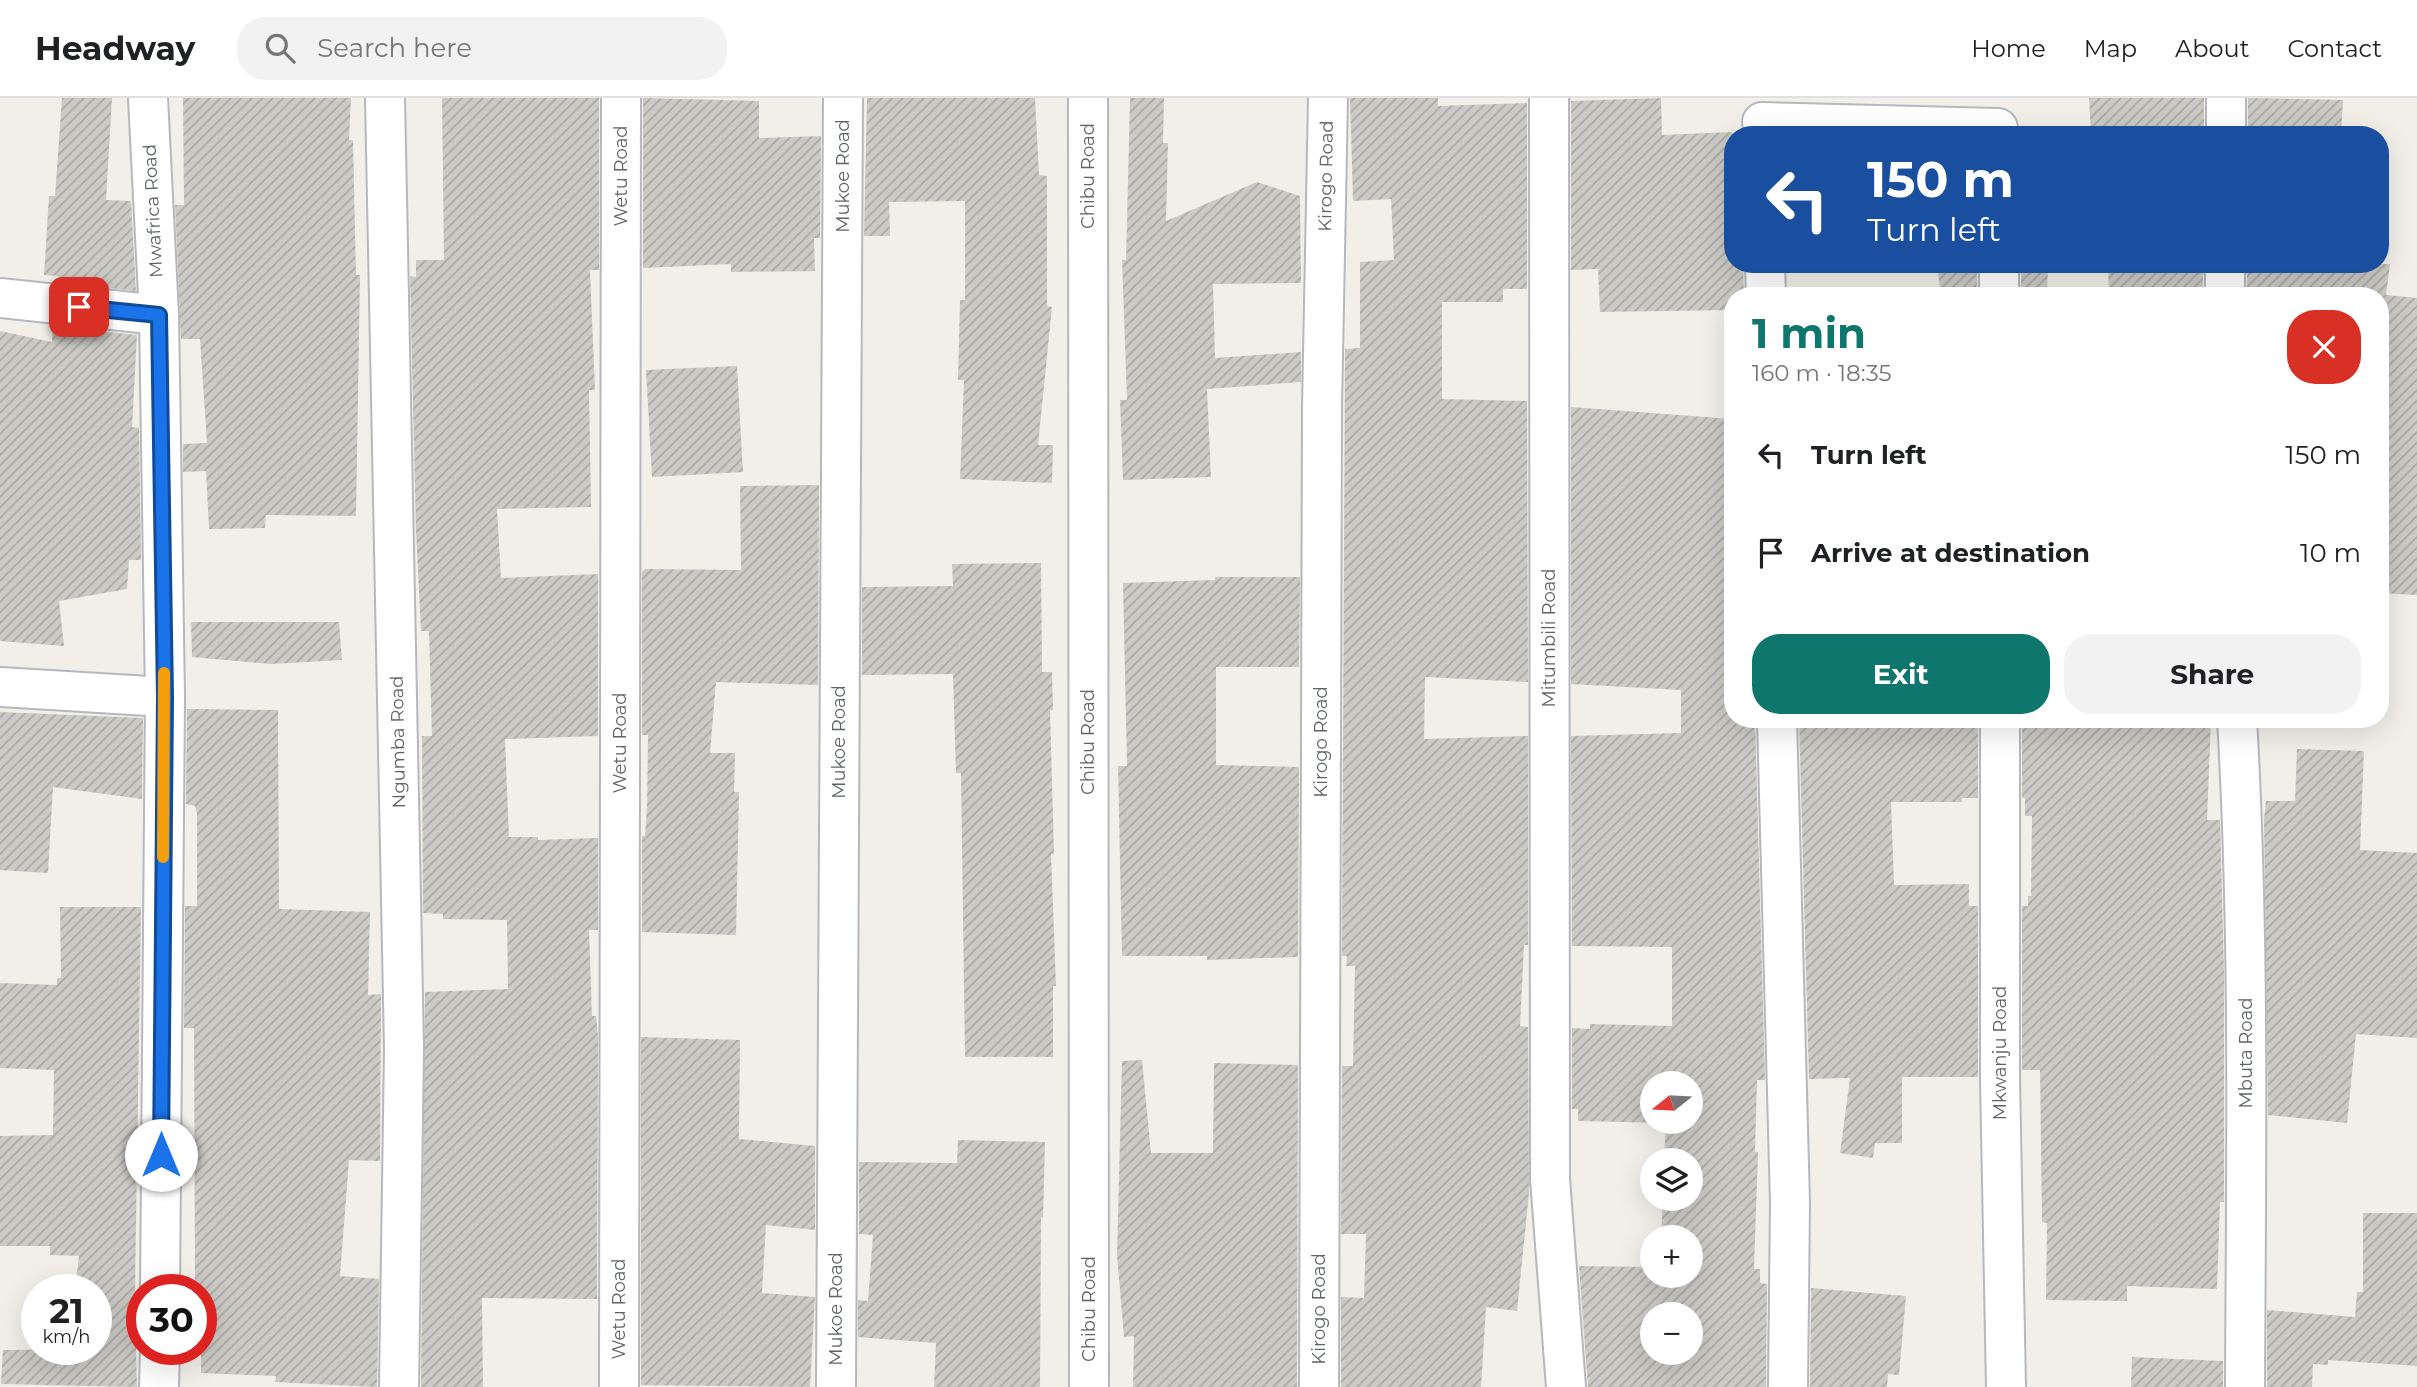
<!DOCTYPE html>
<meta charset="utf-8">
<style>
:root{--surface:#fff;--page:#f2f2f2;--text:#202124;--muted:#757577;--line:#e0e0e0;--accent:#0f766e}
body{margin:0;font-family:Montserrat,sans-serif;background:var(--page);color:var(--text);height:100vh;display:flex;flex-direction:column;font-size:26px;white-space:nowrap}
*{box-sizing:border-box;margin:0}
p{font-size:23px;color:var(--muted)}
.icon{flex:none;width:38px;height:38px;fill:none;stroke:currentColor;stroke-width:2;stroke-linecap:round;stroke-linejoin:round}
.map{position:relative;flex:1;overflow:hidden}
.details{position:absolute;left:1724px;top:189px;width:665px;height:441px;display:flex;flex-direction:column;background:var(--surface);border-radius:28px;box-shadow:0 7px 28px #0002}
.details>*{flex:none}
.guide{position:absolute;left:1724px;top:28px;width:665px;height:147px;border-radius:28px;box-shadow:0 7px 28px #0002;background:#1a4fa0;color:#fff;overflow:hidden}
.needle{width:46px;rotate:252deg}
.controls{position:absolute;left:1640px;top:973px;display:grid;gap:14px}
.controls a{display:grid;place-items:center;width:63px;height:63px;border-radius:50%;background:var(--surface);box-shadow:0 7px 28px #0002;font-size:35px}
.speed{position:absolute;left:21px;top:1176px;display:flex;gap:14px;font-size:35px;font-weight:700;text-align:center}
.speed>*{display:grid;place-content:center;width:91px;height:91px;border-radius:50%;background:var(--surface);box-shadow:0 7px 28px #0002;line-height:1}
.speed small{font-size:18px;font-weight:400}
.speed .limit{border:10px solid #d22;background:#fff;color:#111}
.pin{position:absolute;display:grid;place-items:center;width:60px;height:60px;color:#fff;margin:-30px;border-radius:14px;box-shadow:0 4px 10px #0006}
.me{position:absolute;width:77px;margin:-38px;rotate:0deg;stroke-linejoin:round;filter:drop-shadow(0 0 5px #0008)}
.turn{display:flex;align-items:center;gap:24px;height:147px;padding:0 28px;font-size:32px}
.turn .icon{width:91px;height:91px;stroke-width:2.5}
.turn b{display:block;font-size:49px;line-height:60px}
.round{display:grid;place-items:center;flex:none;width:74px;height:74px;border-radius:28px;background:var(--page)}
.overview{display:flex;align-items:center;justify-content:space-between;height:119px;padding:0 28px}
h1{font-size:42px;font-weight:700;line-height:52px;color:var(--accent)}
.action{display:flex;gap:14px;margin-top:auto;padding:14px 28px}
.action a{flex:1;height:80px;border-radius:28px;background:var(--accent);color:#fff;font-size:28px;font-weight:700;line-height:80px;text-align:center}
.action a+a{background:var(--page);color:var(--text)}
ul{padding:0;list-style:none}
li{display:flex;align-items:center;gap:21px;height:98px;padding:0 28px}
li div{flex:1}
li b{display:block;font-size:26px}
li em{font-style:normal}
header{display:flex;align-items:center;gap:42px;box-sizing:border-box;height:98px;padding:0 35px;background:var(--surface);border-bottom:2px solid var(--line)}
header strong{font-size:33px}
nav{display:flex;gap:38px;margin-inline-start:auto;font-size:24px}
.search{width:490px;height:63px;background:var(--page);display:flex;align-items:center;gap:18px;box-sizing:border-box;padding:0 24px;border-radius:28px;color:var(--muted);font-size:26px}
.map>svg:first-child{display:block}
.building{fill:url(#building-hatch);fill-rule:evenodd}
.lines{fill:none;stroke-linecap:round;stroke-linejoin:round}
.minor-casing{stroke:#b5b8bc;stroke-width:42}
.minor{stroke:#fff;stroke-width:38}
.route-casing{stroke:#114b97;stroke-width:18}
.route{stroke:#1a73e8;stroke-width:12}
.slow{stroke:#f59e0b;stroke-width:12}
.labels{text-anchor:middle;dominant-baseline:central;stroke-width:5;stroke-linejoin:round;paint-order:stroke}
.street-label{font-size:18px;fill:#5f6368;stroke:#fff}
</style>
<header>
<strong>Headway</strong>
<div class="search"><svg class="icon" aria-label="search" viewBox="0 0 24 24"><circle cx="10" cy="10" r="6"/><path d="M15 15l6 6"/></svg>Search here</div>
<nav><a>Home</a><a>Map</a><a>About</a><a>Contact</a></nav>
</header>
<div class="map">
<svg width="2417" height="1289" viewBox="0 0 2417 1289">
<defs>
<pattern id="building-hatch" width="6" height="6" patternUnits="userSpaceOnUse" patternTransform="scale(1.75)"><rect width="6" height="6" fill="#cccac5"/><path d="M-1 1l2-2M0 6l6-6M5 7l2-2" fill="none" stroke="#a9a8a4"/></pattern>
</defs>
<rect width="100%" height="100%" fill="#f1efe8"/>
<path class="building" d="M62,0H112L106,102L131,103L136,193L58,184V178L44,177L49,98H55Z
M183,0H351L349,42H353L356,177H360L356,418L266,417L265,430L209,431L206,373L183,374V346L207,345L200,241H181L175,107H184Z
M442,0H599V172H590L595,292H589L591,409L497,411L501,480L598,476V638L505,641L509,739H538V742L598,740V832H589L592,918H596L598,939L597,1201L482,1200L483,1289H421L425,894L508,891L507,822L443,821V816L423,815L422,638H432L429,533H421L416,432L410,178L416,179V162H444Z
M643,0L759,3V40L821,38L820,140H814L815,173L731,174V166L643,170Z
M867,0H1035L1039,77L1047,78V208L1052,209L1038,347H1053L1052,385L960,381L964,282H958L960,202H965V103L889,104L890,138H864Z
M1130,0H1164L1163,45H1168L1166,123L1257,84L1300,98L1301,185L1213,186L1215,260L1301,254V284L1207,291L1211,379L1123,382L1120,302H1127L1122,162H1126Z
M1350,0H1438V8L1527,5V191H1503V204H1442V301L1527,303L1528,584L1425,579L1424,641L1528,638V847H1524L1520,928L1528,929L1529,1095L1517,1213L1486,1209L1481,1289H1341V1199L1364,1200L1366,1136H1341L1342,968H1353L1355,868H1346L1347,858H1342L1345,251L1360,250V164L1394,162L1391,101L1353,103Z
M1661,0L1662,37L1732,34V166H1743L1744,198H1732V212L1600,214L1598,171L1571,172V3Z
M2089,0H2204V37H2091Z
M2248,0L2343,2L2341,37H2248Z
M1937,166H1977V198H1941Z
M2021,166H2048L2047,198H2021Z
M2108,166H2203V198H2109Z
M2247,166H2390L2386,197L2417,200V497L2380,495V198H2247Z
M53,228L137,237L132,329L139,330L141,462H129L127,491L59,503L64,548L0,543V233L52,244Z
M737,268L743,374L652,379L646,272Z
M1571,309L1732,321V621H1755L1765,982H1757L1755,1054H1758L1754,1171H1760V1185L1767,1186L1766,1289H1588L1579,1168L1652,1169V1178H1690V1139H1661L1663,1101H1690V1062H1664L1666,1025L1578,1023V1011H1572V930L1590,931V926L1672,928V849L1572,848L1571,638L1681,635V592L1571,586ZM1652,985H1690V1024H1652ZM1652,1216H1690V1255H1652Z
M819,387L818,587L716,584L710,655H735L734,694H739L736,837L642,834V738H645L647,710L648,637H642V474L645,471L741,472L740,388Z
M1041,465L1042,574H1052L1053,612H1050L1054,756H1051L1056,888H1053V959H965L961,675H956L953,576L862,577V489L953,488L952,466Z
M1215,479H1300L1299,569H1216V667L1299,669L1298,859L1207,862V858H1122L1118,668H1127L1123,485L1215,482Z
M191,524H339L342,562L271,566L192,559Z
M187,611L278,612L279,811L370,814L368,897L381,896L380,1063L349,1062L340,1178L379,1181L377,1289L275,1284L276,1278L201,1275V1192H195L194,930H184L185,808H197V716L195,708L186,706Z
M0,614L143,620L142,701L53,689L48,775L0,772Z
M1799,621H1978V700H1962V704H1891L1894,787L1969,786V808H1978V979H1902V1045H1875L1873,1060L1840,1055L1850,980L1809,981Z
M2022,621H2211L2207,722H2220L2224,872V1104H2220L2217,1191L2127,1188V1203L2046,1202L2047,1125L2042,1124L2040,972H2022V808H2028V798H2031L2032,718H2025V700H2022Z
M2297,651L2364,653L2360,752L2417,755V940L2356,936L2347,1025L2268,1017L2264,722L2266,703H2295Z
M60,809H141L135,1193H138L142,1208L136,1251L137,1289L1,1286L3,1252L96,1251V1192H75L79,1158L50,1157V1148H0V1038L53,1037L54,972L0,970V885L57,887V880H61Z
M641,939L740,942L739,1041L815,1048V1132L766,1127L762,1195L815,1199L810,1289L641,1287Z
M1142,962L1151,1055H1213L1214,965L1298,967L1297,1289H1133L1134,1238L1124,1239L1117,1157L1122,963Z
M958,1042L1045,1044L1043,1120L1041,1119L1040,1289H934L936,1245L858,1239V1202L868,1203L873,1137L859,1136V1064L957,1065Z
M2363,1115H2417V1268L2328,1262V1267L2313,1266L2312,1289H2267V1212L2355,1219L2357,1194H2363Z
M1811,1190L1906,1198L1899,1277L1888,1276L1887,1289H1810Z
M2132,1259L2223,1263V1289H2131Z"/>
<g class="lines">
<g class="minor-casing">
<path id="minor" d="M148,0L159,217L165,599L160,1192
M385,0L404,951L399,1289
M1088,0L1089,1289
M1549,0L1550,1081L1566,1289
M1762,24L1998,30
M2226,37V0
M1765,166L1766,198
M1999,166V198
M2225,198V166
M0,200L159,217
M0,589L165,599
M1777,621L1790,1105L1788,1289
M2000,621V981L2006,1289
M2237,621C2250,844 2246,1066 2245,1289
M159,1289L160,1251
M619,1289L621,0
M836,1289L843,0
M1319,1289L1322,309L1328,0"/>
</g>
<use href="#minor" class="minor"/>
</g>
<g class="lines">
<g class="route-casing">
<path id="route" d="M79,209L159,217L165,599L161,1057"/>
</g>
<use href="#route" class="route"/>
<path class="slow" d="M163,759L164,575"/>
</g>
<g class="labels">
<g class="street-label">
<text transform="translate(621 78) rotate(-90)">Wetu Road</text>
<text transform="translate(843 78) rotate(-90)">Mukoe Road</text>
<text transform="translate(1088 78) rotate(-90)">Chibu Road</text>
<text transform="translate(1326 78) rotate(-89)">Kirogo Road</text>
<text transform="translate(153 113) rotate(-93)">Mwafrica Road</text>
<text transform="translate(1549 540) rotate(-90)">Mitumbili Road</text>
<text transform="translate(398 644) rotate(-91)">Ngumba Road</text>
<text transform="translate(839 644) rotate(-90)">Mukoe Road</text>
<text transform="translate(1088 644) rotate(-90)">Chibu Road</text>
<text transform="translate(1321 644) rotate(-90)">Kirogo Road</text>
<text transform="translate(620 645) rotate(-90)">Wetu Road</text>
<text transform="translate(2000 955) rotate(-90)">Mkwanju Road</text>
<text transform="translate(2246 955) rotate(-90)">Mbuta Road</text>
<text transform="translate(619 1211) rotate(-90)">Wetu Road</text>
<text transform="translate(836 1211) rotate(-90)">Mukoe Road</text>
<text transform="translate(1089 1211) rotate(-90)">Chibu Road</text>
<text transform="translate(1319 1211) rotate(-90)">Kirogo Road</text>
</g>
</g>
</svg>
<div class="controls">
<a><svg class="needle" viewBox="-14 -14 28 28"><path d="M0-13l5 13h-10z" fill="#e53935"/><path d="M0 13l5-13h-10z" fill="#757577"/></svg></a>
<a><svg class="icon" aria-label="layers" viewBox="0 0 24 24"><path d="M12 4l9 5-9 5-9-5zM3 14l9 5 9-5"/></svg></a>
<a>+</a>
<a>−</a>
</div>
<div class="speed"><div>21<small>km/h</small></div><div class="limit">30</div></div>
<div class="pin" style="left:79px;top:209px;background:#d93025"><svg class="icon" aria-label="arrive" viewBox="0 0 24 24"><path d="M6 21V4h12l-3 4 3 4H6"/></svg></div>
<svg class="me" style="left:161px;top:1057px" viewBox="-20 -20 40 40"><circle r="19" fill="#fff"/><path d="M0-13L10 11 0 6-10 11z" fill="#1a73e8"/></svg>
<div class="guide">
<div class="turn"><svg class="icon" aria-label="left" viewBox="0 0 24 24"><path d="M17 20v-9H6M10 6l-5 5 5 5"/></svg><div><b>150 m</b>Turn left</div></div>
</div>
<section class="details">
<div class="overview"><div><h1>1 min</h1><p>160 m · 18:35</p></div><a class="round" style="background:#d93025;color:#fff"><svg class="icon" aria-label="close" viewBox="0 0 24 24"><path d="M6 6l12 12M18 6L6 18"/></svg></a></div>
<ul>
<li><svg class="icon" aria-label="left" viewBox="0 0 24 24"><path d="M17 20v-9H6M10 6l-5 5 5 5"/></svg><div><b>Turn left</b></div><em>150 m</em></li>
<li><svg class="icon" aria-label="arrive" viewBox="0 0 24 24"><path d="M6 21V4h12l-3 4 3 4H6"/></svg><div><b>Arrive at destination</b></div><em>10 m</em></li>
</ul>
<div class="action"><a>Exit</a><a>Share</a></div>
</section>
</div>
